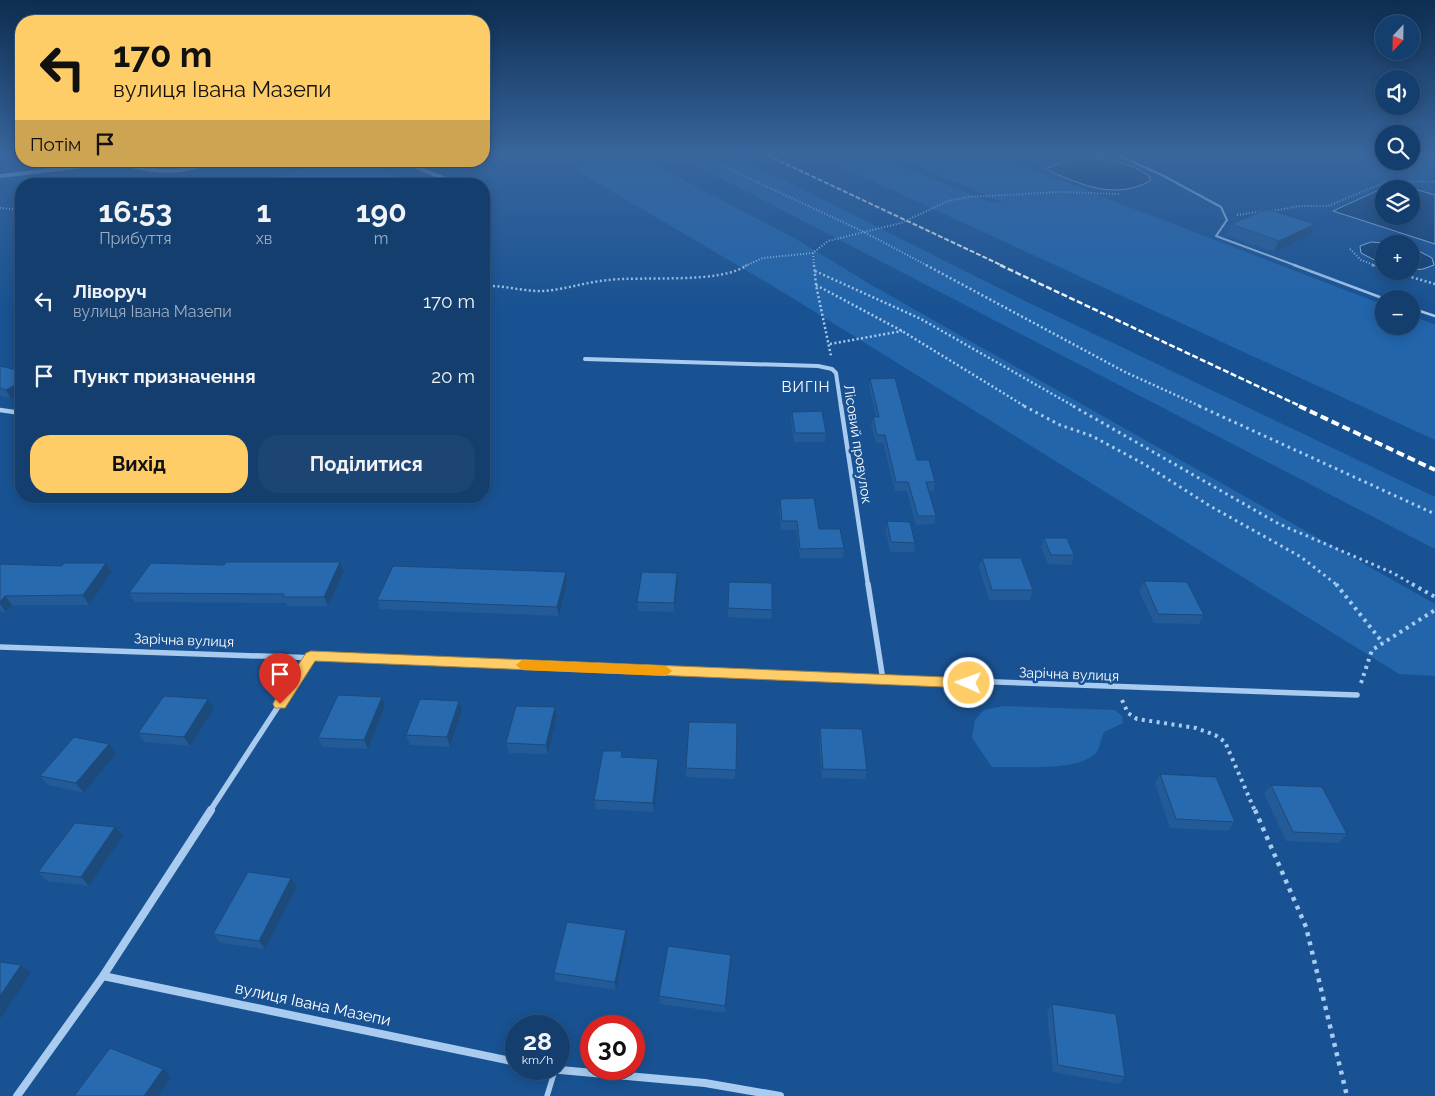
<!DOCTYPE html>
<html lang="uk">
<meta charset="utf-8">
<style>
:root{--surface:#133e6e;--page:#1c4573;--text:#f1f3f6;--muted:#9daec2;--line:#325781;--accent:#ffcd67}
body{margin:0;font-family:Raleway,sans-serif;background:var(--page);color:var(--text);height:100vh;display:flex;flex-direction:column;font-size:19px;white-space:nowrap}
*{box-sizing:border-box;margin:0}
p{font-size:16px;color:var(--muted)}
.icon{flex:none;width:28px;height:28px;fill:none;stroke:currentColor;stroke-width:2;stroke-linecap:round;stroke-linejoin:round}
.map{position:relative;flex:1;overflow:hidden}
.side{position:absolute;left:15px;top:178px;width:475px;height:325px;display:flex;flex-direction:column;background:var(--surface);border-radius:20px;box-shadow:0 2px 12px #0003,0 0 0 1px var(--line)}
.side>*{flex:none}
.hud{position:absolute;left:15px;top:15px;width:475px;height:152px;border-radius:20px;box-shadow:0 2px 12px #0003,0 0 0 1px var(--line);background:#ffcd67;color:#111;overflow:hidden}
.needle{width:32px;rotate:202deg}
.fabs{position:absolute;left:1375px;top:15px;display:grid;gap:10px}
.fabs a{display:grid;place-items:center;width:45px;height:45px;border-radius:50%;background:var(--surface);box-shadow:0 2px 12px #0003,0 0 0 1px var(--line);font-size:25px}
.speed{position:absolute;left:505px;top:1015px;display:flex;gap:10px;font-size:25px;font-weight:700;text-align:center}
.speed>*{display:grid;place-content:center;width:65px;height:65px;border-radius:50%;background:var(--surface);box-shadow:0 2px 12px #0003,0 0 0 1px var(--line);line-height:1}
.speed small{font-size:12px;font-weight:400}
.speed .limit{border:8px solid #d22;background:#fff;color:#111}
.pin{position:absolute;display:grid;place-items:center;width:42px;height:42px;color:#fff;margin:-51px -21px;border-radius:50% 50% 50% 0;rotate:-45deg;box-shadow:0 0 5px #0007}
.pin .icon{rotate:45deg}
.me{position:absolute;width:55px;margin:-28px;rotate:272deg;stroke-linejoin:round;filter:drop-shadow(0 0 4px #0008)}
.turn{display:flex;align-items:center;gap:18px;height:105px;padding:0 15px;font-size:22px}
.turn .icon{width:65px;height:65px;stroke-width:2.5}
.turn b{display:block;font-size:35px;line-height:42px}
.then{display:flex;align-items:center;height:48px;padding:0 15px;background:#0003;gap:10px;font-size:19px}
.eta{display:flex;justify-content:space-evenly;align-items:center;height:85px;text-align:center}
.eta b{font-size:30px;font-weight:700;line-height:35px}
.cta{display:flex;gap:10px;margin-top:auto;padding:10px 15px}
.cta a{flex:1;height:58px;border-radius:20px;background:var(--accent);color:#111;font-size:20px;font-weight:700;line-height:58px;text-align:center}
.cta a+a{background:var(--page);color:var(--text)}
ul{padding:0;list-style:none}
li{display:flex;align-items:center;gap:15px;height:75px;padding:0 15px}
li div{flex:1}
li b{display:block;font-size:19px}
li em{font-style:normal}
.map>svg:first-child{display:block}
.green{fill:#2265ab}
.water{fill:#103d6f;stroke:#9bc7f2;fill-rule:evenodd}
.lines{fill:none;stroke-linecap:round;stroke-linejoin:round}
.stream{stroke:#9bc7f2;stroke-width:4}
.path-far4{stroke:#a8cbef;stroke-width:2;stroke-dasharray:1 2;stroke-linecap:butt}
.path-far3{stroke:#a8cbef;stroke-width:2.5;stroke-dasharray:2 2.5;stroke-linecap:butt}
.path-far2{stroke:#a8cbef;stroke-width:3;stroke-dasharray:2.5 4;stroke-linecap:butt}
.path-far1{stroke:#a8cbef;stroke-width:4;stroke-dasharray:3 4.5;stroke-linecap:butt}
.path{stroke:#a8cbef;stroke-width:4.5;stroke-dasharray:4 5.5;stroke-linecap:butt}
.service-far2{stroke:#a8cbef;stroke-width:2}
.service-far1{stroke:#a8cbef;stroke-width:2.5}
.service{stroke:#a8cbef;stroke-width:5.5}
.minor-far3{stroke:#a8cbef;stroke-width:4}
.minor-far2{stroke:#a8cbef;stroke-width:4.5}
.minor-far1{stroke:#a8cbef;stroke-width:5.5}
.minor{stroke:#a8cbef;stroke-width:8}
.rail-far2{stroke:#fff;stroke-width:2;stroke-dasharray:5 2;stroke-linecap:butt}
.rail-far1{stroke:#fff;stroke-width:2.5;stroke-dasharray:6 2.5;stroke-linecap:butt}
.rail{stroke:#fff;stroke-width:4;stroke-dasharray:8 4;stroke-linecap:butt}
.wall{fill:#225b97}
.shaded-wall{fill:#1c4a7b}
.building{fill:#286ab0;stroke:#1c4a7b}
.route{fill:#ffcd67;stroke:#a68543}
.slow{fill:#f59e0b}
.labels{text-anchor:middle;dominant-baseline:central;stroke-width:5;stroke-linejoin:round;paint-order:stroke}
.street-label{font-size:14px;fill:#fff;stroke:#195292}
.neighbourhood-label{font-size:15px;letter-spacing:1px;fill:#fff;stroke:#195292}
.near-street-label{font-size:16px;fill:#fff;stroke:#195292}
</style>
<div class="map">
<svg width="1435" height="1096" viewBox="0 0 1435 1096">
<rect width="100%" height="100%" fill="#195292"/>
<path class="green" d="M587,155H636L796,239L873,286L1435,604V676L1399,674L786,294L576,170Z
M676,155H734L1021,299L1435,497V549Z
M816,155H873L987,201L1006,204L892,155H994L1384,305V326H1411V315L1435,325V440Z
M334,161H365L412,184H250Z
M1004,706L1115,710L1122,716L1123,723L1104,732C1101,738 1100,749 1095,754C1076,772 1018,766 992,767L972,738L975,720L984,710Z"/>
<path class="water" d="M1084,158C1106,158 1133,163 1150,177V181C1114,200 1083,185 1049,171L1047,168L1071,159Z
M1394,183L1435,195V244L1333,211ZM1384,189H1411V216H1384Z
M1371,242L1397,244H1384V265L1361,253L1360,246Z
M1411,247L1432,258L1434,265L1423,269L1411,270Z"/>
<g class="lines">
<path class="stream" d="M136,161L135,167C162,173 187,173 213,161
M401,161L458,184
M0,176L84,166L107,161"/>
<path class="path-far4" d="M699,155L862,231L928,266
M0,208L21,210
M1272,211L1300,206H1328L1388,181L1435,182
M1237,215L1265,211
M1350,249L1361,260L1376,266
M745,266L763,258L813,253
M814,266L813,253L828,241L901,223L948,201L968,197L1060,192L1119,194"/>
<path class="path-far3" d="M814,265L816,285L831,356
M926,265L1125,372L1202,407
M1372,265L1384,269
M815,271L921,319L1075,407
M1390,271L1435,284
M816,285L902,331L1026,407
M484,286C504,285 525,292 545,291C566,289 587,282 608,280C643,276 722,284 747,265
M830,344L902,331"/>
<path class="path-far2" d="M1024,406L1060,425L1092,436L1144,464L1210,506L1301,557L1337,585
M1073,406L1279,524L1393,573L1414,585
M1199,406L1435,514"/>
<path class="path-far1" d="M1336,584L1383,643
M1412,584L1435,597
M1361,683L1372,650L1435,610
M1122,700L1128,713L1137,719L1196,728L1215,735L1225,742L1255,811"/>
<path class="path" d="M1255,810L1306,927L1347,1096"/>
<path class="service-far2" d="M1117,155L1162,175L1221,207L1227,220L1216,236L1297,266
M1423,155L1435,158"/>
<path class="service-far1" d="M1294,265L1385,299
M1411,308L1435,316"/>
<path class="service" d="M547,1096L555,1070"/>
<path class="minor-far3" d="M585,359L818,366L832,369L836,373L841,407"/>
<path class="minor-far2" d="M841,406L868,585
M0,410L21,413"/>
<path class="minor-far1" d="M868,584L883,680
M0,647C452,660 905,681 1357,695
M210,811L311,656"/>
<path class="minor" d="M103,976L516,1062
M549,1069L705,1083L780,1096
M17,1096L103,976L211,810"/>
<path class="rail-far2" d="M767,155L1003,266"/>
<path class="rail-far1" d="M1000,265L1302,407"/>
<path class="rail" d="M1299,406L1435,470"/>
</g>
<path class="wall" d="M1231,224L1310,236L1274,252L1226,235Z
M0,366L11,399L0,396Z
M870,379L917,460L935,482L934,491H929L936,516L934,524L916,525L907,491H895L883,443H876L871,425L873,417H876L869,386Z
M792,412L826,433L825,442H794L791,421Z
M780,499L844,548L843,558H800L796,530H781L779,508Z
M887,521L915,543L914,552H890L886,531Z
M1044,538L1074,555L1071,565L1048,564L1041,547Z
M982,558L1033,590L1030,600H989L979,567Z
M340,562L344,572L328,606H287L286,603L135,602L129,593L224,565Z
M106,563L112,572L89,605H12L6,612H0V564L62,566Z
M566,572L567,581L559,616L380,609L377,600Z
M1144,581L1204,615L1199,624L1154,623L1139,591Z
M678,582L674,612L638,611L637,602Z
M728,608L772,610L771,619L728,617Z
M459,701L462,710L450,747L410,745L406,735Z
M385,706L368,749L323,747L318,738Z
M555,707L557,716L548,754L509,753L506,743Z
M214,709L190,746L144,742L138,733Z
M737,723L735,779L686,777V768Z
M820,728L867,770L865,779L822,778L819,738Z
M116,753L84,793L48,785L40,776Z
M622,757L658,759L659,768L654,812L596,809L594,800Z
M1160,774L1235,822L1228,831L1170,828L1155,783Z
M1271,785L1347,834L1339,843L1286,841L1264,794Z
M123,836L89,886L47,881L38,872Z
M291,878L297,887L265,949L220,943L213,934Z
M627,938L616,990L556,981L554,973Z
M731,963L725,1013L660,1004L659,996Z
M1052,1004L1125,1077L1119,1084L1053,1072L1047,1012Z"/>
<path class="shaded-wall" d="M1315,224L1310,236L1274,252L1279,241Z
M21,382V393L11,399L6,390Z
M340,562L344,572L328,606L324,597Z
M106,563L112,572L89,605L83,595Z
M566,572L567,581L559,616L557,607Z
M677,573L678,582L674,612V603Z
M5,596L12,605L6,612L0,604V602Z
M382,697L385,706L368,749L364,740Z
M208,699L214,709L190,746L184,737Z
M459,701L462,710L450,747L447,737Z
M555,707L557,716L548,754L546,745Z
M109,744L116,753L84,793L76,783Z
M658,759L659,768L654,812L653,803Z
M115,827L123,836L89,886L81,877Z
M291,878L297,887L265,949L259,941Z
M626,930L627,938L616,990L615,982Z
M731,955V963L725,1013V1006Z
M21,965L31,973L0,1019V996Z
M163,1069L171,1077L158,1096H144Z"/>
<path class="building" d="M1267,209L1315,224L1279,241L1231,224Z
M0,366L21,371V382L6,390L0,388Z
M895,378L917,460H929L935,482H926L936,516H918L908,482H896L885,435H877L873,417H879L870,379Z
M822,411L826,433H795L792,412Z
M814,498L819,529H840L844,548L800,549L797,521H782L780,499Z
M887,521L910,522L915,543L891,542Z
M1044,538H1067L1074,555H1051Z
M982,558H1021L1033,590H992Z
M226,562H340L324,597H283L284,594L129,593L151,563L224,565Z
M64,563H106L83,595L5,596L0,602V564L62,566Z
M393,566L566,572L557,607L377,600Z
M642,572L677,573L674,603L637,602Z
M1144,581L1187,582L1204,615L1158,614Z
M729,582L772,583V610L728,608Z
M338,695L382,697L364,740L318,738Z
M164,696L208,699L184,737L138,733Z
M420,699L459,701L447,737L406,735Z
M516,706L555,707L546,745L506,743Z
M689,722L737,723L736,770L686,768Z
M820,728L862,729L867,770L823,769Z
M74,737L109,744L76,783L40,776Z
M603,751H622L621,757L658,759L653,803L594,800Z
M1160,774L1216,777L1235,822L1176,819Z
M1271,785L1322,787L1347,834L1293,832Z
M75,823L115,827L81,877L38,872Z
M248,872L291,878L259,941L213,934Z
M567,922L626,930L615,982L554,973Z
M668,946L731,955L725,1006L659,996Z
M0,962L21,965L0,996Z
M1052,1004L1116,1014L1125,1077L1058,1065Z
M110,1048L163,1069L144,1096H74Z"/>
<linearGradient id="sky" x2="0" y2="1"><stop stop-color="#0e2d50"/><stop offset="0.5" stop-color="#38669d"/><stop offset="1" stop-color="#38669d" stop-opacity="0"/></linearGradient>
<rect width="1435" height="308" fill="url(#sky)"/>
<path class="route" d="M311,651L969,678L976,683L969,688L315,661L285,708H275L273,704L275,700L306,653Z"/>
<path class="slow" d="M522,660L666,666L672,671L666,676L522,670L516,665Z"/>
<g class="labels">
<g class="street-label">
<text transform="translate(858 444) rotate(81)">Лісовий провулок</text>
<text transform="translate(184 640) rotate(2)">Зарічна вулиця</text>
<text transform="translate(1069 674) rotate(2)">Зарічна вулиця</text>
</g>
<g class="neighbourhood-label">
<text x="806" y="387">ВИГІН</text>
</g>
<g class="near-street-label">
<text transform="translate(313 1004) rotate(12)">вулиця Івана Мазепи</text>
</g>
</g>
</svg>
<div class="fabs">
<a><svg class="needle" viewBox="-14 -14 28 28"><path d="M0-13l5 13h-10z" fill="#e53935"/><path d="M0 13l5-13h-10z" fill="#9daec2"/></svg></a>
<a><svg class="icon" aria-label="sound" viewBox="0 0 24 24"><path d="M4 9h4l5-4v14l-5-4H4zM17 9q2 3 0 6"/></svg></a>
<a><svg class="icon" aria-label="search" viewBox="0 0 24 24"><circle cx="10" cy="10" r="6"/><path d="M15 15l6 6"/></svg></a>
<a><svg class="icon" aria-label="layers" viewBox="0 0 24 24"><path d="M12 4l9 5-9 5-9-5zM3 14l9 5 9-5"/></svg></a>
<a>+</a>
<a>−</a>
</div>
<div class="speed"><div>28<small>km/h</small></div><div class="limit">30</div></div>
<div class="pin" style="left:280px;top:704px;background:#d93025"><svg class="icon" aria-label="arrive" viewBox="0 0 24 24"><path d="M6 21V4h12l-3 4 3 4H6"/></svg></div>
<svg class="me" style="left:969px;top:683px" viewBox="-20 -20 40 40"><circle r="17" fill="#ffcd67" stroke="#fff" stroke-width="3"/><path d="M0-11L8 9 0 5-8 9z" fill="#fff"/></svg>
<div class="hud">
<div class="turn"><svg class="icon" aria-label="left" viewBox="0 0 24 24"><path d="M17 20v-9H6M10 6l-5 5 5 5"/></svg><div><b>170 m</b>вулиця Івана Мазепи</div></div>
<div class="then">Потім<svg class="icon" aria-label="arrive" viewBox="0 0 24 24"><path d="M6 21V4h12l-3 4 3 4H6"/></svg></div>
</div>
<section class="side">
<div class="eta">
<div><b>16:53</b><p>Прибуття</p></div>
<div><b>1</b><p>хв</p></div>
<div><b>190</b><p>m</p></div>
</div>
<ul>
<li><svg class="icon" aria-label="left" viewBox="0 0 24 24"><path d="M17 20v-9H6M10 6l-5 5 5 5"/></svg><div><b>Ліворуч</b><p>вулиця Івана Мазепи</p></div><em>170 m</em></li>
<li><svg class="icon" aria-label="arrive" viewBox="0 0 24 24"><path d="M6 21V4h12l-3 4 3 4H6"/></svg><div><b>Пункт призначення</b></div><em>20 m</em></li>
</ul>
<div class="cta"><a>Вихід</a><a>Поділитися</a></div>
</section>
</div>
